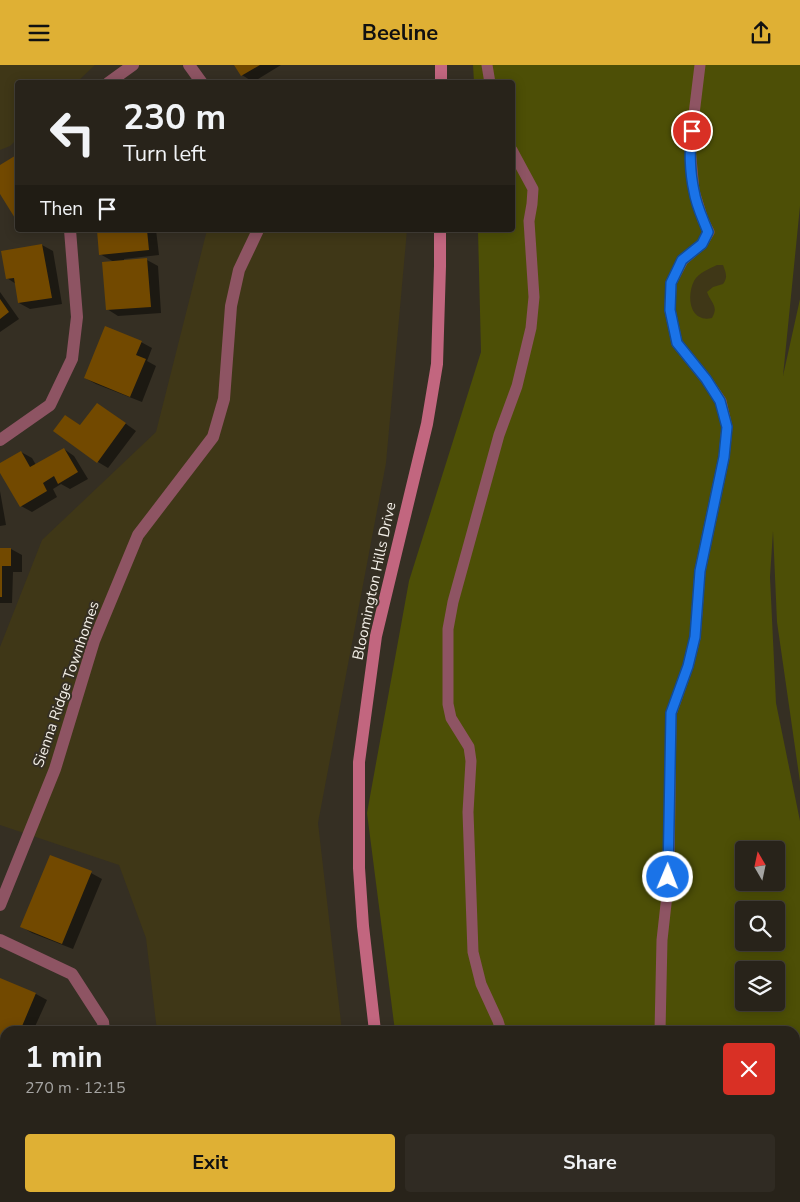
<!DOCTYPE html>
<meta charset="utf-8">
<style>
:root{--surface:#28231a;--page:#302b23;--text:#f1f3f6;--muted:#a5a4a2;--line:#444039;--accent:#dfb034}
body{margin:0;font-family:"Nunito Sans",sans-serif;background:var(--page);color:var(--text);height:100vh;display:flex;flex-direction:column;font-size:19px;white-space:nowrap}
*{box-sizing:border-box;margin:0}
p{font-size:16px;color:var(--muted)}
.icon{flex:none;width:28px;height:28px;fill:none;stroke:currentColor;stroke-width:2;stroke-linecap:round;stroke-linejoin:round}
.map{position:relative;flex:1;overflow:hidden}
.sheet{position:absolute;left:0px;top:961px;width:800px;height:176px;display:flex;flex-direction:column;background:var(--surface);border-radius:15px 15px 0 0;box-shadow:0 2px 12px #0003,0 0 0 1px var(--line)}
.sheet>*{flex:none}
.banner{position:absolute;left:15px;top:15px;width:500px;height:152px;border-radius:5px;box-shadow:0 2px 12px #0003,0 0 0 1px var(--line);background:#28231a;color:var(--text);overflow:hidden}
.needle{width:32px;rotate:351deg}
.controls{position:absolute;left:735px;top:776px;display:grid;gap:10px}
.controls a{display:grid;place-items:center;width:50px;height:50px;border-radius:5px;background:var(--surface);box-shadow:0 2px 12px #0003,0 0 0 1px var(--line);font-size:25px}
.pin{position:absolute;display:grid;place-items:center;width:42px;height:42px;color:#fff;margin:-21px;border:2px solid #fff;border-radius:50%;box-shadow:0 1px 5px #0007}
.me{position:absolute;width:55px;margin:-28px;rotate:1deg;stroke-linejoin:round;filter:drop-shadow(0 0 4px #0008)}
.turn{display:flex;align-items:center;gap:18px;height:105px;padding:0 25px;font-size:22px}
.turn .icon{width:65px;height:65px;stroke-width:2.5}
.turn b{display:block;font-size:35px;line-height:42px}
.then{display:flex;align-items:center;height:48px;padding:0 25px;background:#0003;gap:10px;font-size:19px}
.round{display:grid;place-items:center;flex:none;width:52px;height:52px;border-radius:5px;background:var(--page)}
.overview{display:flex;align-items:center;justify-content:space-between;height:85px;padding:0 25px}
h1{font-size:30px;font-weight:700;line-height:38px}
.cta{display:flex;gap:10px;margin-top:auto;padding:10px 25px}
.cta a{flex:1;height:58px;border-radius:5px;background:var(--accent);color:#111;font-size:20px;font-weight:700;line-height:58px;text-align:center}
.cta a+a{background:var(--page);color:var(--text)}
header{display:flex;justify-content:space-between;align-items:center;height:65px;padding:0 25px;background:var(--accent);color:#111;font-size:22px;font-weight:700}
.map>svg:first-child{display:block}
.green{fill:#4d4f06;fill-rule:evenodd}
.sand{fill:#3f3717}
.shadow{fill:#0007}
.building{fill:#724900}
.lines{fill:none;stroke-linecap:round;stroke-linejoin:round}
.lane{stroke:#8e5463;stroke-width:11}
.street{stroke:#8e5463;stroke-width:12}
.secondary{stroke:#c2667f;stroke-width:12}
.route-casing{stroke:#114b97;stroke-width:12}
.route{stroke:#1a73e8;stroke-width:9}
.labels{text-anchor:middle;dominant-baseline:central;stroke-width:4;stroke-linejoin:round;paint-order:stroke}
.street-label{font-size:15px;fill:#f3efe7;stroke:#352f23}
</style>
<header><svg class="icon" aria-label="menu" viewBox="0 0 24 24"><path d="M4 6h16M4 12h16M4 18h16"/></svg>Beeline<svg class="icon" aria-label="share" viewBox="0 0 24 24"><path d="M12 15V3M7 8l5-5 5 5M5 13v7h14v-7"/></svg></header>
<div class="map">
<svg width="800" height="1137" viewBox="0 0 800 1137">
<rect width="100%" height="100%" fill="#352f23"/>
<path class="green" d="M473,0H800V141L783,311L800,234V717L777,557L773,466L770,512L776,638L800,756V1137H418L417,1133L795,1132V966H395L367,748L409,516L481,287L478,165H512V18L474,17ZM744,785H776V818H744ZM744,845H776V878H744ZM744,905H776V938H744Z"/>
<path class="sand" d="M0,0H95L77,17L18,18L17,74L10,81L0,85Z
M207,165H407L386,398L318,758L342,966H157L146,873L119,800L0,760V582L42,475L156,367Z
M717,200H723C726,208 728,212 723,219L713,222L707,227C711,238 719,241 712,253C690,258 686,232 694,216C698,208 709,204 717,200Z
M362,1133V1137H177L176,1133Z"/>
<path class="shadow" d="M236,0H281L253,17L242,10Z
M98,165H156L159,190L124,194V196L147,195L158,201L161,248L118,251L107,244L114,197L100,189Z
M42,180L53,186L62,239L30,244L19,238L16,219L7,213L2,187Z
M0,227L19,254L0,267Z
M141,277L152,283L147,296L156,301L142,337L96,319L85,313Z
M97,339L108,346L136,366L108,403L98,397L66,351L81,361Z
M64,384L74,391L88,414L70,424L61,419L53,424L57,432L32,447L21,441L0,405V399L21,387L32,393L36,400Z
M0,426L6,460L0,461Z
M0,484H11L22,490V507H13L12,538H0Z
M91,808L102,814L73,884L32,868L22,862Z
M0,914L36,929L47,935L33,966H5V993L0,991Z
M0,1009L5,1011V1062L0,1075Z
M61,1132H106V1137H68Z"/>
<path class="building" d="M234,0H260L241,11Z
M18,89V158L0,129V100Z
M97,165H147L149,185L99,190Z
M42,179L52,233L18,238L14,213L6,214L1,186Z
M147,193L151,242L106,245L102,197Z
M0,234L9,247L0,254Z
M105,261L142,276L136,290L146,294L130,332L84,313Z
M97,338L126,358L97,398L53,366L65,350L80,360Z
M64,383L78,407L58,419L54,411L43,418L47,426L20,442L0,408V398L21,386L30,402Z
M0,483H11V501H2V532H0Z
M50,790L92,806L62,879L20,862Z
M0,913L36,928L20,966H5V978L0,990Z
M0,1008L5,1010V1027L0,1040Z"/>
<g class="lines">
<path class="lane" d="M487,0L490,18
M501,966L498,956L481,919L473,887L468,747L471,696L469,682L451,653L448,639V564L453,537L499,370L517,321L531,263L534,232L529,156L532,139L533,124L512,85
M660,966L662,875L669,812L671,649L688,601L695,573L700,506L724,392L727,362L721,336L706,314L677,278L670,245L671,218L683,195L702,179L709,167L703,155L694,126L690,82L700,0
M459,1132L463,1137
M674,1132L676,1137"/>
<path class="street" d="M189,0L202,18
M108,18L133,0
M0,375L50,340L72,294L77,252L70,165
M0,840L55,704L94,576L138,470L213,372L224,334L231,241L239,205L258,165
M0,875L72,909L103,957L104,966
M115,1137V1132"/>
<path class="secondary" d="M441,18V0
M375,966L363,861L359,803V697L376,571L427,359L437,299L440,201V165
M396,1132L397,1137"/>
</g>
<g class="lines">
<g class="route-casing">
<path id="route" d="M668,812L671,648L688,601L695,572L700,506L724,392L727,362L720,336L706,314L677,278L670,245L671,218L682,195L702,179L708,167C703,154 696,140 694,126C690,108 689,84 692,66"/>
</g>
<use href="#route" class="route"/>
</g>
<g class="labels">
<g class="street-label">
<text transform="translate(374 516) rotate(-78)">Bloomington Hills Drive</text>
<text transform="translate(66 619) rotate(-71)">Sienna Ridge Townhomes</text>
</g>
</g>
</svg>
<div class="controls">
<a><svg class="needle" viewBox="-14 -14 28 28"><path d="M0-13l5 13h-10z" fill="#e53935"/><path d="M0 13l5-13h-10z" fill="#a5a4a2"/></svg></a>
<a><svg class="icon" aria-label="search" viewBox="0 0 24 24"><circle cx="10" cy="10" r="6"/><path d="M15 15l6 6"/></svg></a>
<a><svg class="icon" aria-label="layers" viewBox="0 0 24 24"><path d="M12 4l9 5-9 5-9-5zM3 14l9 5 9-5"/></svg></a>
</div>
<div class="pin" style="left:692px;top:66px;background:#d93025"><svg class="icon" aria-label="arrive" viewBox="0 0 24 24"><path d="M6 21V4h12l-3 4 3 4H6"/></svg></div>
<svg class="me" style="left:668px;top:812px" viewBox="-20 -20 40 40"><circle r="17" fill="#1a73e8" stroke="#fff" stroke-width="3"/><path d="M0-11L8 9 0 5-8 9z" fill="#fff"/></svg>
<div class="banner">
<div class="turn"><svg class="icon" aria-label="left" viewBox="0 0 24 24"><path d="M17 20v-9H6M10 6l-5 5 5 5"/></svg><div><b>230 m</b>Turn left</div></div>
<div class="then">Then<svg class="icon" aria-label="arrive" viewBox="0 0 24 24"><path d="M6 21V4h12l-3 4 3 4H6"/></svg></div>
</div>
<section class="sheet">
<div class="overview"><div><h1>1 min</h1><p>270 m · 12:15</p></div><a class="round" style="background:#d93025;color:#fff"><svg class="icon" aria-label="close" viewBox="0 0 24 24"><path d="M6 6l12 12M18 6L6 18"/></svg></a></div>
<div class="cta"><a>Exit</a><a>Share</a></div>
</section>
</div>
